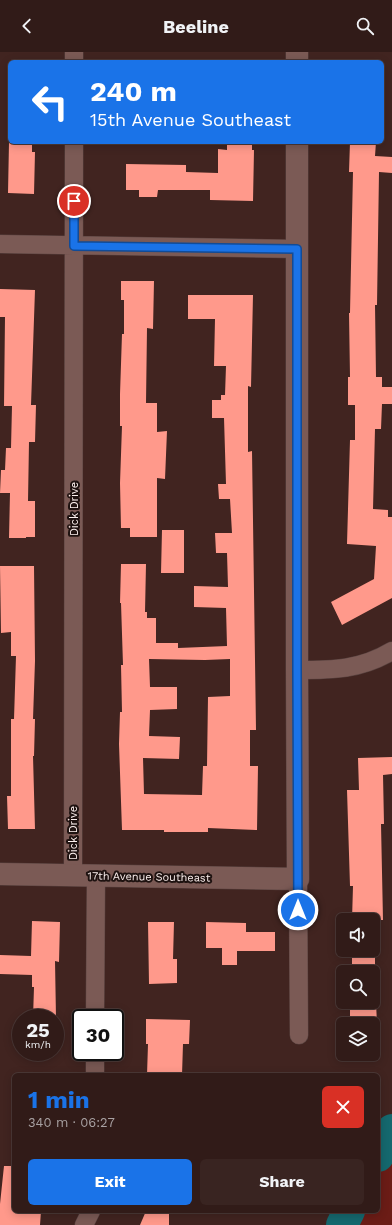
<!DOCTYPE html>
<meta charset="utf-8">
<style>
:root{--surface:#311b18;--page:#392421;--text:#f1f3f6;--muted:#a8a1a2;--line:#4c3937;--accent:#1a73e8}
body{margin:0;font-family:"Work Sans",sans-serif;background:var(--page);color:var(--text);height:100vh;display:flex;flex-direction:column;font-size:15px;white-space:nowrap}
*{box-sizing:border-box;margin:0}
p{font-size:13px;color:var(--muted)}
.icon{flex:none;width:22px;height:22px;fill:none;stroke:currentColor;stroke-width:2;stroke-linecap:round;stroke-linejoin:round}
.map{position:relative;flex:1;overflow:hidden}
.drawer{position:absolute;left:12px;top:1021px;width:368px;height:140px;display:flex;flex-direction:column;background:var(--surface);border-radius:6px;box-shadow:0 2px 10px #0003,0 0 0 1px var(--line)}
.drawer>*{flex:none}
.top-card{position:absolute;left:8px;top:8px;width:376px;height:84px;border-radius:6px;box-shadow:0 2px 10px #0003,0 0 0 1px var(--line);background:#1a73e8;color:#fff;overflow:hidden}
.tools{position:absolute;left:336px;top:861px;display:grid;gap:8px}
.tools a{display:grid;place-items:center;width:44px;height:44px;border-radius:6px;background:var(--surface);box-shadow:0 2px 10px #0003,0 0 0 1px var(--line);font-size:20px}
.speed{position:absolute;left:12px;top:957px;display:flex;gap:8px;font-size:20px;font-weight:700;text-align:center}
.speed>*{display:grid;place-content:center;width:52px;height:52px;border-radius:50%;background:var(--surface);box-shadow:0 2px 10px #0003,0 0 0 1px var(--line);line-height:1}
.speed small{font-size:10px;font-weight:400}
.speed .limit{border:2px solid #111;border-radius:6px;background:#fff;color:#111}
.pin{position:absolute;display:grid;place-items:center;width:34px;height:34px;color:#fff;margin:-17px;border:2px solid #fff;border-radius:50%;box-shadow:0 1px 4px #0007}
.me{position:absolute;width:44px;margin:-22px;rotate:0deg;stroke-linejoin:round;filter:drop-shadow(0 0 3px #0008)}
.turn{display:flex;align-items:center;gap:14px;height:84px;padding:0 16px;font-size:18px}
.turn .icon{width:52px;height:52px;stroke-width:2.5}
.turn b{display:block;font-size:28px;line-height:34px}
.round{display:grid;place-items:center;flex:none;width:42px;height:42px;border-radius:6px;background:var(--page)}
.overview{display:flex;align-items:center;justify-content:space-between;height:68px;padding:0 16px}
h1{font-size:24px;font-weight:700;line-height:30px;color:var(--accent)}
.cta{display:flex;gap:8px;margin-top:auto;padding:8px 16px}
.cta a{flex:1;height:46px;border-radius:6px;background:var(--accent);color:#fff;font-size:16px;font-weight:700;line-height:46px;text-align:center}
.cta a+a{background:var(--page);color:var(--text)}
header{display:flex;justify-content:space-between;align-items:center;height:52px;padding:0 16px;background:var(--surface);font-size:18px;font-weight:700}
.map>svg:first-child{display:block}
.green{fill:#6b1c16}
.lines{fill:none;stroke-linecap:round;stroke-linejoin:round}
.river{stroke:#15686e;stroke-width:32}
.building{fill:#ff998b;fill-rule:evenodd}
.street-casing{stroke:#594340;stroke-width:19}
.secondary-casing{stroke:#594340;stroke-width:23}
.street{stroke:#7b5a55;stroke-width:18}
.secondary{stroke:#7b5a55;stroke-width:22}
.route-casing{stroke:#114b97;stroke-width:10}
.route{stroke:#1a73e8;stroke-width:7}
.labels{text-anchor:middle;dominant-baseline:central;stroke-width:4;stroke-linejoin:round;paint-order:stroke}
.street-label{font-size:11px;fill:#fcf0ee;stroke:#1e1210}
</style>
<header><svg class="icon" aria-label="back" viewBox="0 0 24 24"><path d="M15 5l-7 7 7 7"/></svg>Beeline<svg class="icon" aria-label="search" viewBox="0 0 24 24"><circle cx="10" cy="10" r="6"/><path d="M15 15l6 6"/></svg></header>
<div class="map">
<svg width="392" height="1173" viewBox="0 0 392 1173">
<rect width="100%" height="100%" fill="#412420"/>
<path class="green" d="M392,1078V1173H342L349,1159H378V1104Z"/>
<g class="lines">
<path class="river" d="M378,1104L392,1078
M342,1173L349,1159"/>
</g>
<path class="building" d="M9,90H32V100H35L34,142L8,141Z
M227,90H252V98H254L253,149L210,148V138H158L157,145H139V138H126V112L186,113V120L218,121V97L227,98Z
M350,90H376L375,104L392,105V121L379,120L377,253H375L376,325H382V335H392V352H382L381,377H375L373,457L388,458V465H392V546L342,573L331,550L374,527L376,494L347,492L350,388H355V353H348V325H350L349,261H350L353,120H349Z
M121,229H154L153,277L147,276L146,351H157V380L167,379L165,427L157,426V485H130V476H121L120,431L122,374H120V342L122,282H124V248H121Z
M0,237L35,238L31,353H36L35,390H29L28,449H35V485H26V486H9L10,441H0L1,418H5L6,396H11L12,354H4L5,265H0Z
M188,243H253L251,335L248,334V400L252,399L256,678H250V714H258L257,778L208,776V780H164V778H122L119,692L120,660H122L121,613H123L121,551H120L121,512H146L145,560H147V566H156V591H178V596L227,594L226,556L194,555V534L228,535L227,501H216L215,481H232L230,447H219L218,432H226L224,366H212V348H221V343H225L226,314H214L215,267H188ZM149,607L205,608L230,607V644L208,645L207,714H203L202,743L144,742L143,706L179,707L180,685L149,684L150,658L177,657V635H150Z
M162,478H184V521H161Z
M0,514H34L35,609L33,667H35L34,704H33L35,777H8L7,744H11V667H14L16,604H11V580L1,581Z
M392,705V722L383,723L384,772H381L383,868H352L353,834H350L347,738H359L358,706Z
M32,869L60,870L59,910L55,909L56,966H33L34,935H32V923L0,922V903L31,904Z
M148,870H174L173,907H177V931L149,932Z
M206,870L246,871V880H275V899H237V913H222V896H206Z
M352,898H375V920H352Z
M350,950H376L377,972H350Z
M146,967L190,968L189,992H183L182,1023H147L148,992H146Z
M4,1114H14V1159H41L40,1173H0V1152Z
M146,1159H169V1173H140Z"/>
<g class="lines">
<g class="street-casing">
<path id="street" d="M74,10V0
M0,192L297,197
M297,618C333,618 360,618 392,599
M73,824L74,90
M298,827L299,983
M95,966L96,824
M95,1023V1000
M84,1173L91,1159"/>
</g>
<g class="secondary-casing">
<path id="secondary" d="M297,0V10
M0,822L298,827L297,618V90"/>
</g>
<use href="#street" class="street"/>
<use href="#secondary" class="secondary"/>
</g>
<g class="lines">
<g class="route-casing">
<path id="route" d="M74,149V194L297,197V618L298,858"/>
</g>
<use href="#route" class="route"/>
</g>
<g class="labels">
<g class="street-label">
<text transform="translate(74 457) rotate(-90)">Dick Drive</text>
<text transform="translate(73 781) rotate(-90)">Dick Drive</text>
<text transform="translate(149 825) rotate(1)">17th Avenue Southeast</text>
</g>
</g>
</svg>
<div class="tools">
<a><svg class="icon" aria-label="sound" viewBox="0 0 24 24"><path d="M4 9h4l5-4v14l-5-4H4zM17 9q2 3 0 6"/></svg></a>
<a><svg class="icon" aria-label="search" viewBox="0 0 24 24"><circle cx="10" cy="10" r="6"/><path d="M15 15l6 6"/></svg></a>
<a><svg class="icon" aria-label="layers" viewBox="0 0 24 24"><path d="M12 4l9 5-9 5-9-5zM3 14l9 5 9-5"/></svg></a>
</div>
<div class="speed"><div>25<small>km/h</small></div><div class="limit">30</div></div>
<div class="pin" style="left:74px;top:149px;background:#d93025"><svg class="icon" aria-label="arrive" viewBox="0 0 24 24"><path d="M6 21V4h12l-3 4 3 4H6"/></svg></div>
<svg class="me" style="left:298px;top:858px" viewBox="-20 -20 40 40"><circle r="17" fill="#1a73e8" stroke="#fff" stroke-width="3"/><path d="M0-11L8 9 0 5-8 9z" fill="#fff"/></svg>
<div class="top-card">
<div class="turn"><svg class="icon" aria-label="left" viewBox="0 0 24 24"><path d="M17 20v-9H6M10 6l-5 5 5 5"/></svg><div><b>240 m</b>15th Avenue Southeast</div></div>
</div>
<section class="drawer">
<div class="overview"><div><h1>1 min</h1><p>340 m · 06:27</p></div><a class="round" style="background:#d93025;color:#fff"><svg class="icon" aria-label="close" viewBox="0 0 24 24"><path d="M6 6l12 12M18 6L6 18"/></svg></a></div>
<div class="cta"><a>Exit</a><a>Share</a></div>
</section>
</div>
